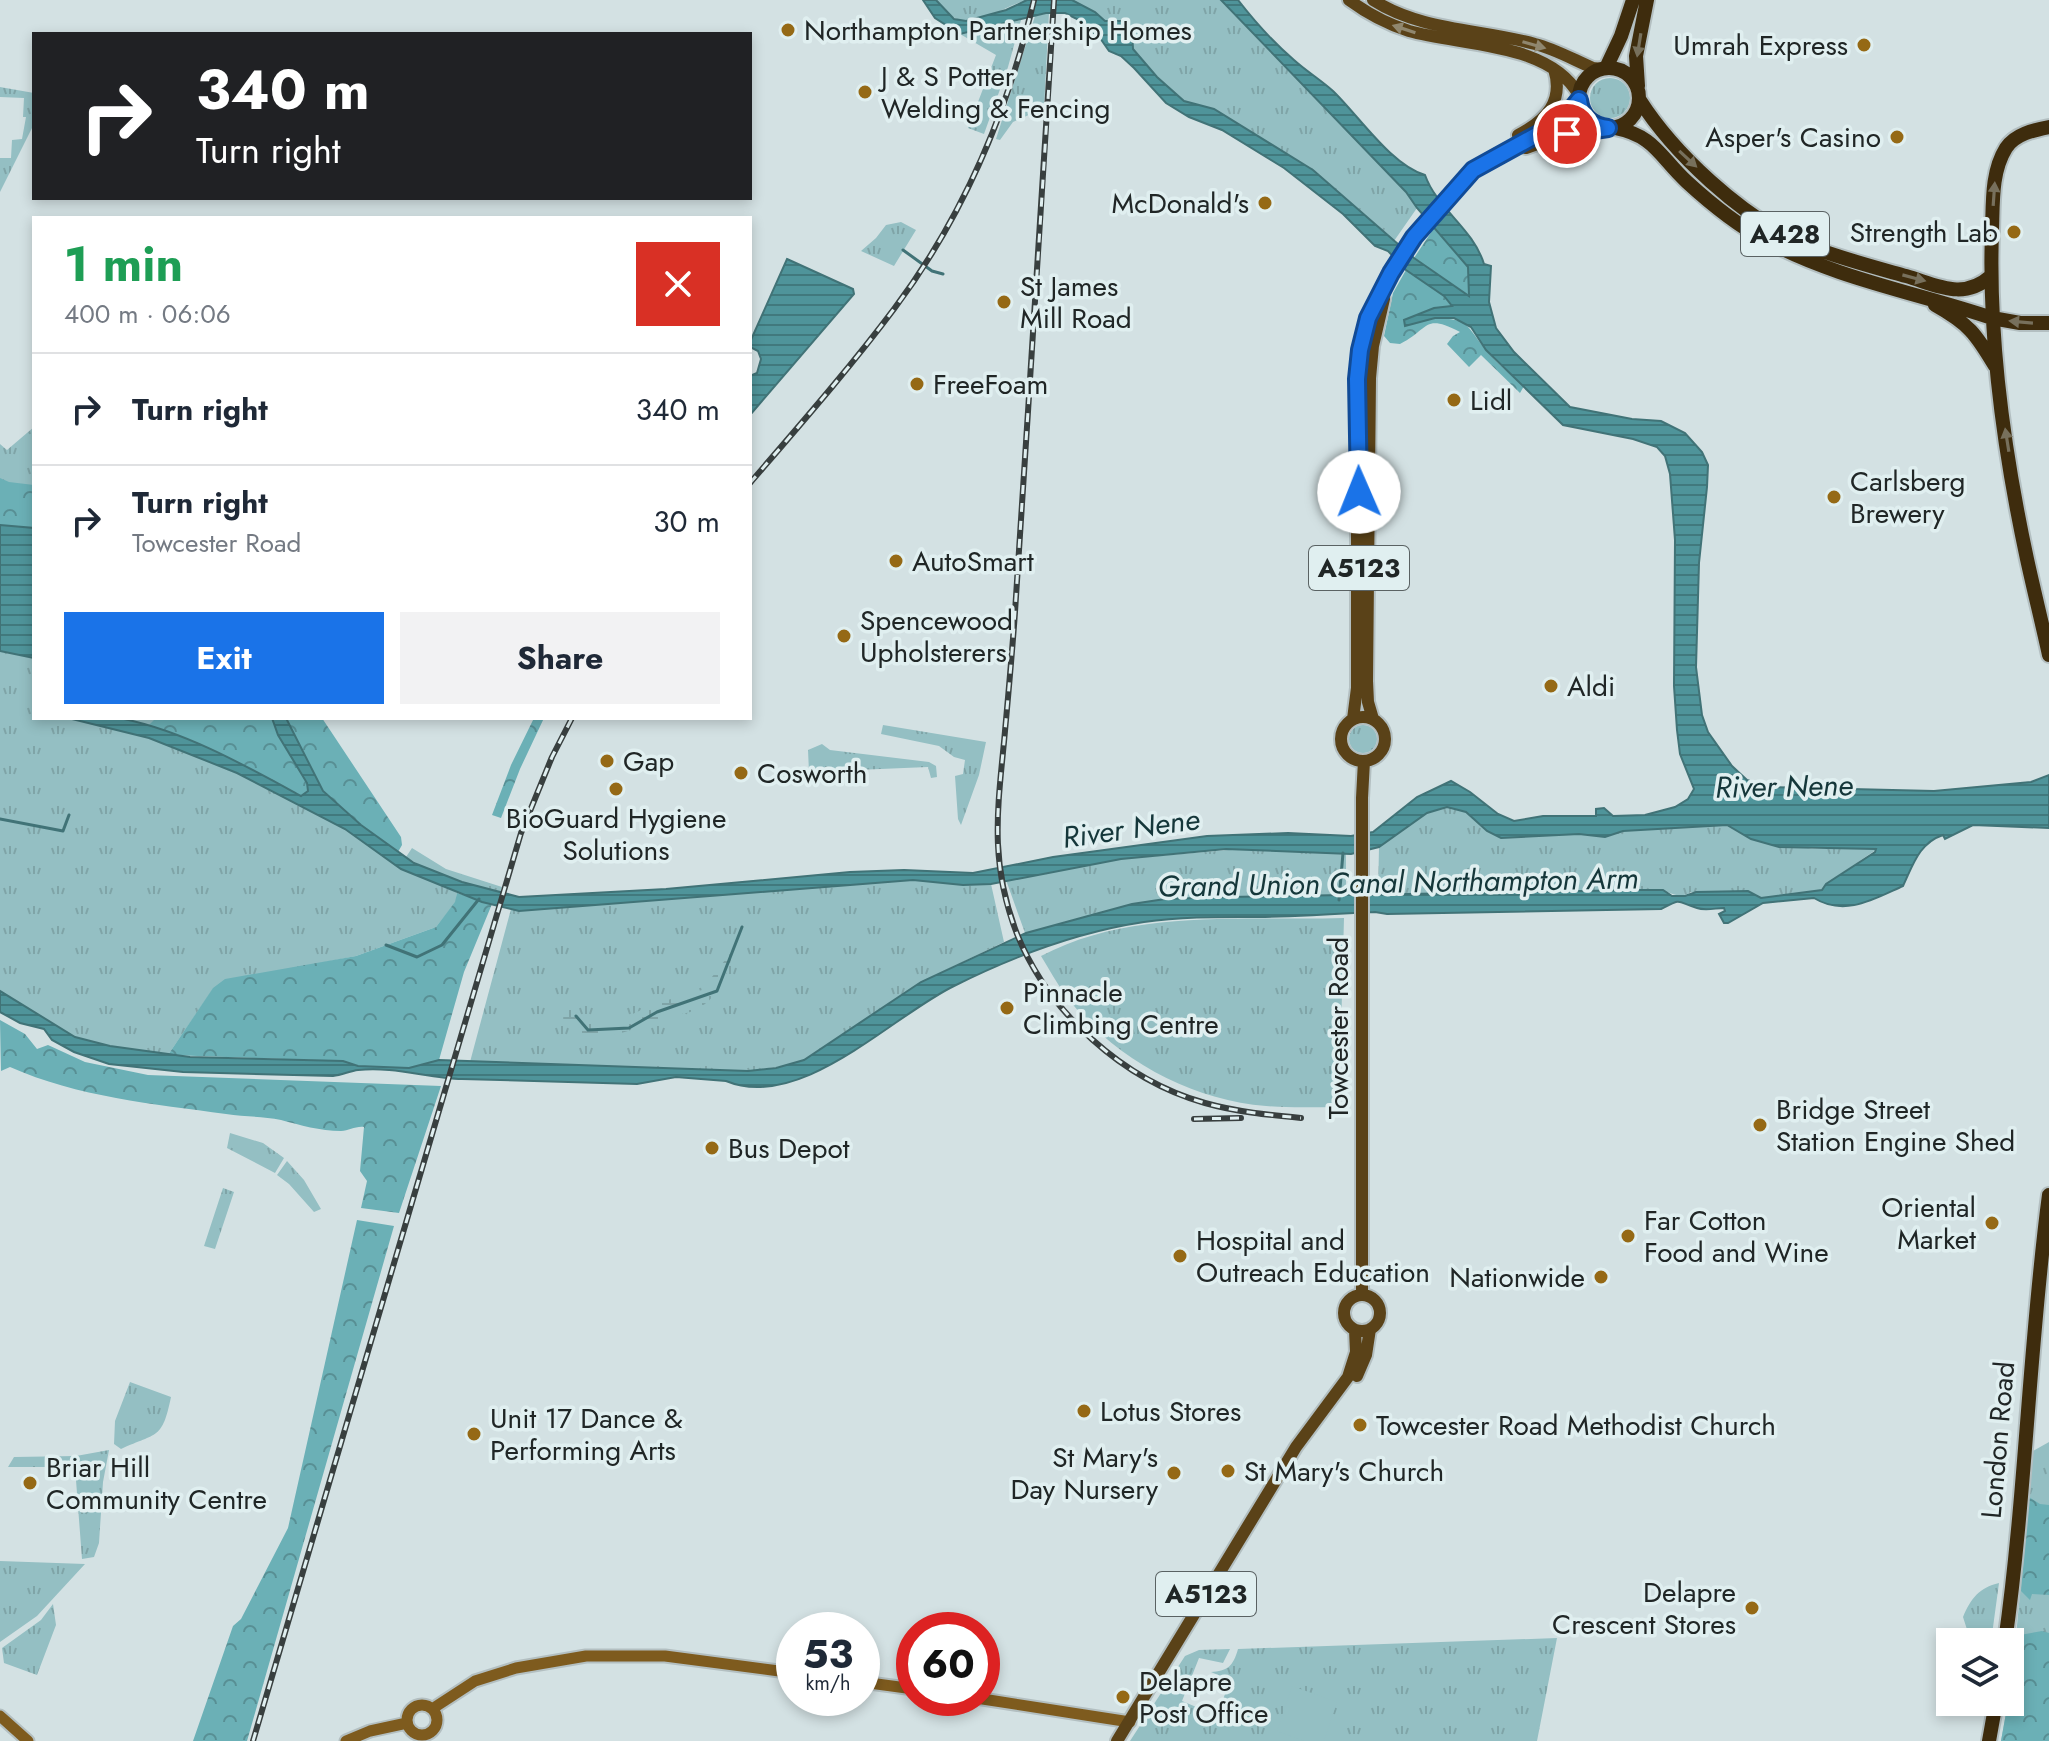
<!DOCTYPE html>
<meta charset="utf-8">
<style>
:root{--surface:#fff;--page:#f2f2f3;--text:#1f2937;--muted:#747a83;--line:#e0e1e3;--accent:#1a73e8}
body{margin:0;font-family:Jost,sans-serif;background:var(--page);color:var(--text);height:100vh;display:flex;flex-direction:column;font-size:30px;white-space:nowrap}
*{box-sizing:border-box;margin:0}
p{font-size:26px;color:var(--muted)}
.icon{flex:none;width:44px;height:44px;fill:none;stroke:currentColor;stroke-width:2;stroke-linecap:round;stroke-linejoin:round}
.map{position:relative;flex:1;overflow:hidden}
.sheet{position:absolute;left:32px;top:216px;width:720px;height:504px;display:flex;flex-direction:column;background:var(--surface);border-radius:0px;box-shadow:0 4px 12px #0003}
.sheet>*{flex:none}
.banner{position:absolute;left:32px;top:32px;width:720px;height:168px;border-radius:0px;box-shadow:0 4px 12px #0003;background:#202124;color:#fff;overflow:hidden}
.controls{position:absolute;left:1936px;top:1628px;display:grid;gap:16px}
.controls a{display:grid;place-items:center;width:88px;height:88px;border-radius:0px;background:var(--surface);box-shadow:0 4px 12px #0003;font-size:40px}
.speed{position:absolute;left:776px;top:1612px;display:flex;gap:16px;font-size:40px;font-weight:700;text-align:center}
.speed>*{display:grid;place-content:center;width:104px;height:104px;border-radius:50%;background:var(--surface);box-shadow:0 4px 12px #0003;line-height:1}
.speed small{font-size:20px;font-weight:400}
.speed .limit{border:12px solid #d22;background:#fff;color:#111}
.pin{position:absolute;display:grid;place-items:center;width:68px;height:68px;color:#fff;margin:-34px;border:4px solid #fff;border-radius:50%;box-shadow:0 2px 8px #0007}
.me{position:absolute;width:88px;margin:-44px;rotate:359deg;stroke-linejoin:round;filter:drop-shadow(0 0 6px #0008)}
.turn{display:flex;align-items:center;gap:28px;height:168px;padding:0 32px;font-size:36px}
.turn .icon{width:104px;height:104px;stroke-width:2.5}
.turn b{display:block;font-size:56px;line-height:68px}
.round{display:grid;place-items:center;flex:none;width:84px;height:84px;border-radius:0px;background:var(--page)}
.head{display:flex;align-items:center;justify-content:space-between;height:136px;padding:0 32px}
h1{font-size:48px;font-weight:700;line-height:60px;color:#1e9e55}
.button{display:flex;gap:16px;margin-top:auto;padding:16px 32px}
.button a{flex:1;height:92px;border-radius:0px;background:var(--accent);color:#fff;font-size:32px;font-weight:700;line-height:92px;text-align:center}
.button a+a{background:var(--page);color:var(--text)}
ul{padding:0;list-style:none}
li{display:flex;align-items:center;gap:24px;height:112px;padding:0 32px;border-top:2px solid var(--line)}
li div{flex:1}
li b{display:block;font-size:30px}
li em{font-style:normal}
.map>svg:first-child{display:block}
.grass{fill:url(#grass-tufts)}
.forest{fill:url(#forest-crowns)}
.wetland{fill:url(#wetland-marsh)}
.garden{fill:#94bfc3}
.water{fill:url(#water-rules);stroke:#417377;stroke-width:2}
.lines{fill:none;stroke-linecap:round;stroke-linejoin:round}
.stream{stroke:#417377;stroke-width:3}
.secondary-casing{stroke:#b3bfc1;stroke-width:15}
.primary-casing{stroke:#b3bfc1;stroke-width:16}
.highway-casing{stroke:#b3bfc1;stroke-width:18}
.secondary{stroke:#7e5b1e;stroke-width:11}
.primary{stroke:#5a4218;stroke-width:12}
.highway{stroke:#3e2c0d;stroke-width:14}
.rail-casing{stroke:#383f3f;stroke-width:6}
.rail{stroke:#e0eff0;stroke-width:3;stroke-dasharray:9;stroke-linecap:butt}
.oneway{fill:#90876e}
.oneway2{fill:#77705c}
.route-casing{stroke:#114b97;stroke-width:20}
.route{stroke:#1a73e8;stroke-width:14}
.poi-dot{fill:#956915;stroke:#e0eff0;stroke-width:3}
.labels{text-anchor:middle;dominant-baseline:central;stroke-width:7;stroke-linejoin:round;paint-order:stroke}
.shield{fill:#e0eff0;stroke:#5a6263;stroke-width:2}
.shield-label{font-size:26px;font-weight:bold;fill:#202626}
.poi-label{font-size:28px;fill:#202626;stroke:#e0eff0;text-anchor:start}
.street-label{font-size:28px;fill:#202626;stroke:#e0eff0}
.water-label{font-size:30px;font-style:italic;fill:#15373a;stroke:#e0eff0}
</style>
<div class="map">
<svg width="2049" height="1741" viewBox="0 0 2049 1741">
<defs>
<pattern id="grass-tufts" width="24" height="20" patternUnits="userSpaceOnUse" patternTransform="scale(2)"><rect width="24" height="20" fill="#94bfc3"/><path d="M3 7l-1-3M5 7V3M7 7l1-3M15 17l-1-3M17 17v-4M19 17l1-3" fill="none" stroke="#7fa4a7"/></pattern>
<pattern id="forest-crowns" width="20" height="18" patternUnits="userSpaceOnUse" patternTransform="scale(2)"><rect width="20" height="18" fill="#6bb0b6"/><path d="M2 6a3 3 0 1 1 6 0M12 15a3 3 0 1 1 6 0" fill="none" stroke="#588f94"/></pattern>
<pattern id="wetland-marsh" width="20" height="14" patternUnits="userSpaceOnUse" patternTransform="scale(2)"><rect width="20" height="14" fill="#94bfc3"/><path d="M1 5h8M5 5V1M11 12h8M15 12V8" fill="none" stroke="#7fa4a7"/></pattern>
<pattern id="water-rules" width="6" height="5" patternUnits="userSpaceOnUse" patternTransform="scale(2)"><rect width="6" height="5" fill="#4f949a"/><path d="M0 2.5h6" fill="none" stroke="#41797d"/></pattern>
</defs>
<rect width="100%" height="100%" fill="#d3e1e3"/>
<path class="grass" d="M936,0H1027C992,10 965,42 936,0Z
M1072,0H1221L1406,192L1417,208L1394,241L1313,170L1214,109L1184,101L1157,77L1132,49V30L1116,20L1105,21L1095,12Z
M1049,13L1044,108L1013,122L1000,140L996,139L1035,16Z
M1021,20L1008,67L984,134L968,128L996,55L960,34Z
M1590 98a20 20 0 1 1 40 0a20 20 0 1 1-40 0Z
M0,87L34,93V124L0,192V158H11L12,140L22,139L26,117H23L24,98L0,97Z
M901,222L916,230L894,266L861,251L876,238L886,225Z
M34,427V718H280L302,764L383,850L457,893L456,902L436,927L356,956L295,968L213,989L168,1055L110,1046L75,1037L0,991V444L7,450Z
M1349 739a14 14 0 1 1 28 0a14 14 0 1 1-28 0Z
M883,725L986,742L979,775L961,825L958,819L955,776L963,774L965,760L954,757L939,746L881,734Z
M822,744L830,750L929,762L936,766L937,777L931,778L928,767L809,772L808,750Z
M1447,807L1466,812L1501,838L1580,834L1605,837L1623,831L1727,825L1812,849H1877L1826,884L1822,890L1814,893L1761,898L1748,891L1691,892C1678,900 1672,892 1659,890C1653,889 1645,890 1638,890L1378,896L1379,847L1427,813Z
M412,848L446,869L502,887L500,893C469,885 434,875 406,857Z
M1241,849L1346,854V897L1149,901L1025,933L1006,880L1121,859Z
M913,880L963,885L991,884L1004,942L921,982L804,1060L790,1065L747,1071L470,1062L511,909L519,911Z
M1344,918L1339,1107C1315,1107 1290,1108 1266,1106C1190,1100 1113,1058 1067,997C1057,984 1049,969 1041,956C1132,908 1244,921 1344,918Z
M230,1133L263,1143L284,1158L275,1173L227,1148Z
M287,1161L304,1180L321,1209L314,1212L289,1184L277,1175Z
M223,1188L234,1192L215,1249L204,1246Z
M130,1382L171,1397C162,1440 158,1432 121,1449L114,1444L115,1421Z
M2049,1442V1741H2001L2008,1702H2010L2033,1451Z
M109,1450L103,1482L99,1543L94,1557L82,1559L75,1467H8L14,1457L76,1456Z
M0,1561L85,1564L37,1616L0,1642Z
M1999,1583L1991,1642H1971L1963,1617C1971,1598 1979,1588 1999,1583Z
M53,1604L56,1625L37,1675L4,1663L2,1648L41,1620Z
M1557,1638L1537,1741H1130L1185,1656L1199,1650L1230,1649L1223,1663L1199,1658L1182,1701L1201,1709L1198,1716L1215,1722L1230,1680L1211,1672C1227,1671 1233,1667 1238,1649Z"/>
<path class="forest" d="M1434,228L1468,267L1469,297L1414,258Z
M1406,270L1443,295L1452,307L1435,318C1471,319 1465,325 1486,350C1496,363 1511,374 1524,386L1520,393L1481,355L1469,367L1447,344L1453,336L1460,332C1423,313 1430,329 1400,344L1390,343L1384,336L1393,293Z
M0,478L9,482L34,485V528L0,525Z
M156,718H272L278,735L307,783L308,791L301,796L214,752L148,726Z
M286,718H322L401,837L402,845L398,852L361,825L323,791Z
M534,718H544L520,769L501,818L492,815L511,765Z
M457,893L492,904L464,972L439,1060L406,1069L358,1066L343,1061L168,1055L213,988L225,979L356,956L436,927L455,902Z
M0,1020L25,1034L37,1049L48,1045L85,1062L148,1075L441,1086L399,1213L361,1208L367,1181L360,1171L364,1127C355,1126 349,1131 341,1131C320,1131 300,1125 281,1120C263,1116 244,1117 226,1114C154,1104 77,1097 10,1067L1,1071Z
M357,1220L394,1226L247,1741H193L233,1626L241,1619L288,1528Z
M2029,1497L2040,1504L2049,1505V1595L2032,1594L2030,1600L2021,1591Z
M2042,1631L2049,1633V1741H2001L2008,1702H2010L2015,1650L2020,1635Z"/>
<path class="wetland" d="M735,947C728,971 721,995 698,1009C688,1014 672,1015 662,1019C634,1027 577,1058 563,1018L568,1007L573,1005L586,1020L622,1019L654,1004L702,990Z"/>
<path class="garden" d="M1292,1686L1337,1702L1324,1741H1304L1277,1731Z"/>
<path class="water" d="M923,0H936L954,19L966,21L1006,10L1027,0H1072L1095,12L1105,21H1124L1132,30L1133,49L1157,77L1184,101L1214,109L1313,170L1414,258L1469,296L1468,267L1417,208L1406,192L1221,0H1238C1255,22 1273,42 1294,60C1306,71 1321,80 1333,91C1359,116 1391,165 1425,175C1437,209 1473,228 1484,264L1491,266L1489,302L1496,328L1514,352L1570,407L1632,419L1661,421L1685,433L1702,452L1708,465L1707,487L1699,563L1696,667L1702,715L1708,732L1732,766L1747,780L1769,787L1934,791L2031,782L2049,775V828L1973,825L1945,839L1943,835C1919,843 1913,865 1903,886C1874,899 1845,917 1814,898L1763,903L1728,923H1724L1719,914L1725,911L1724,908C1716,908 1705,911 1697,908C1675,901 1683,898 1661,909L1387,914L1375,912C1338,914 1302,916 1265,917C1225,917 1184,916 1144,922C1077,932 1014,956 954,986C892,1016 801,1112 726,1081L676,1077L637,1084L462,1079C428,1078 393,1066 358,1070C350,1071 342,1075 333,1076L183,1072L109,1064L74,1052L52,1040L44,1029L20,1023L0,1012V991L75,1037L110,1046L190,1057L343,1061L358,1066L409,1068L439,1060L748,1071L776,1068L804,1060L921,982L1026,933L1132,904L1165,899L1228,897L1638,890H1663L1672,896H1685L1696,892L1748,891L1761,898L1822,890L1826,884L1875,852L1876,849L1779,847L1751,839L1727,825L1623,831L1605,837L1579,834L1501,838L1487,831L1466,812L1447,807L1427,813L1379,847L1351,854L1226,849L1121,859L991,884L963,885L913,880L519,911L482,902L401,869L345,829L237,773L149,738L68,718C86,718 107,715 124,719C186,732 246,766 301,796L308,791L307,783L278,735L272,718H286L323,791L361,825L414,863L462,882L519,897L666,889L850,872L904,870L973,873L1053,857L1207,836L1288,833L1351,836L1373,832L1417,797L1451,781L1470,792L1498,814L1514,821L1543,816H1596V809L1604,808L1613,816L1645,815L1675,807L1688,799L1694,789L1680,754L1677,730L1674,686L1675,540L1670,474L1665,456L1657,447L1633,439L1563,425L1486,350L1471,327L1454,318H1435L1405,326L1404,320L1434,308L1452,306L1444,296L1406,270L1388,251L1375,246L1343,214L1284,168L1222,130L1189,117L1166,103L1134,68L1121,56L1109,51L1100,38L1077,19L1065,13H1046L960,34L935,18Z
M787,259L853,289L854,294L750,415V376L757,373L761,359L758,351L750,347V342Z
M0,525L34,528V658L0,651Z"/>
<g class="lines">
<path class="stream" d="M903,250L932,271L943,274
M0,819L63,831L69,815
M1339,900L1343,853
M386,945L417,957L442,945L479,899
M576,1016L588,1030L629,1028L657,1012L717,991L742,927"/>
<g class="secondary-casing">
<path id="secondary" d="M862,1682L914,1689
M976,1698L1130,1722
M407 1720a15 15 0 1 1 30 0a15 15 0 1 1-30 0Z
M432,1709L475,1681L516,1668L586,1656H665L794,1673
M0,1716L28,1741
M346,1741L370,1731L407,1723"/>
</g>
<g class="primary-casing">
<path id="primary" d="M1349,0C1368,14 1387,24 1409,31C1462,46 1549,42 1579,95
M1373,0C1421,31 1481,29 1535,44C1555,49 1574,60 1593,68L1602,69
M1518,135C1547,120 1564,101 1554,69
M1526,148L1565,134L1608,128
M1341 739a22 22 0 1 1 44 0a22 22 0 1 1-44 0Z
M1353,719L1357,688V379C1365,306 1398,250 1448,197C1454,191 1461,186 1466,180C1472,174 1475,168 1483,163C1515,142 1555,133 1579,100
M1373,719L1368,702L1367,681L1370,378L1373,346L1384,299
M1344 1313a18 18 0 1 1 36 0a18 18 0 1 1-36 0Z
M1362,1295V798L1364,761
M1357,1376L1366,1355L1370,1329
M1117,1741L1296,1447L1348,1377L1356,1352L1355,1330"/>
</g>
<g class="highway-casing">
<path id="highway" d="M1579 98a30 30 0 1 1 60 0a30 30 0 1 1-60 0Z
M1606,68L1621,36L1633,0
M1638,86L1636,56L1647,0
M1639,99C1674,154 1741,216 1801,243C1835,257 1870,266 1906,276C1937,285 1963,301 1991,276
M2049,127C2034,130 2015,134 2006,148C1991,172 1993,204 1992,231C1988,341 2004,452 2027,559C2034,591 2042,623 2049,655
M1615,128C1655,136 1659,156 1687,182C1711,204 1737,225 1765,240C1834,278 1918,293 1992,318L2020,323H2049
M1935,305C1969,324 1976,334 1995,366
M2005,1642C2026,1494 2029,1344 2049,1195
M1989,1741L1996,1702"/>
</g>
<use href="#secondary" class="secondary"/>
<use href="#primary" class="primary"/>
<use href="#highway" class="highway"/>
<g class="rail-casing">
<path id="rail" d="M1054,0C1042,204 1028,408 1015,612C1012,655 1008,698 1004,742C997,813 990,864 1017,934C1049,1013 1123,1080 1205,1103C1237,1112 1269,1115 1301,1118
M750,483C799,426 849,369 894,309C963,217 1008,111 1034,0
M1194,1119L1241,1118
M253,1741L521,833L552,757L572,718"/>
</g>
<use href="#rail" class="rail"/>
</g>
<defs><path id="oneway-solid" d="M-6-.8H1V-3.2L6.5 0L1 3.2V.8H-6Z" transform="scale(2)"/></defs>
<g class="oneway">
<use href="#oneway-solid" transform="translate(1404 29) rotate(-162)"/>
<use href="#oneway-solid" transform="translate(1534 45) rotate(16)"/>
</g>
<g class="oneway2">
<use href="#oneway-solid" transform="translate(1639 45) rotate(99)"/>
<use href="#oneway-solid" transform="translate(1688 159) rotate(43)"/>
<use href="#oneway-solid" transform="translate(1994 194) rotate(-86)"/>
<use href="#oneway-solid" transform="translate(1914 278) rotate(15)"/>
<use href="#oneway-solid" transform="translate(2021 322) rotate(-175)"/>
<use href="#oneway-solid" transform="translate(2007 440) rotate(-99)"/>
</g>
<g class="lines">
<g class="route-casing">
<path id="route" d="M1359,492L1357,379L1360,350L1368,318L1391,273L1414,237L1473,170L1551,127L1568,114L1579,100C1581,116 1591,126 1608,128L1567,134"/>
</g>
<use href="#route" class="route"/>
</g>
<g class="poi-dot">
<circle cx="788" cy="30" r="8"/>
<circle cx="1864" cy="45" r="8"/>
<circle cx="865" cy="92" r="8"/>
<circle cx="1897" cy="137" r="8"/>
<circle cx="1265" cy="203" r="8"/>
<circle cx="2014" cy="232" r="8"/>
<circle cx="1004" cy="302" r="8"/>
<circle cx="917" cy="384" r="8"/>
<circle cx="1454" cy="400" r="8"/>
<circle cx="1834" cy="497" r="8"/>
<circle cx="896" cy="561" r="8"/>
<circle cx="844" cy="636" r="8"/>
<circle cx="1551" cy="686" r="8"/>
<circle cx="607" cy="761" r="8"/>
<circle cx="741" cy="773" r="8"/>
<circle cx="616" cy="789" r="8"/>
<circle cx="1007" cy="1008" r="8"/>
<circle cx="1760" cy="1125" r="8"/>
<circle cx="712" cy="1148" r="8"/>
<circle cx="1992" cy="1223" r="8"/>
<circle cx="1628" cy="1236" r="8"/>
<circle cx="1180" cy="1256" r="8"/>
<circle cx="1601" cy="1277" r="8"/>
<circle cx="1084" cy="1411" r="8"/>
<circle cx="1360" cy="1425" r="8"/>
<circle cx="474" cy="1434" r="8"/>
<circle cx="1228" cy="1471" r="8"/>
<circle cx="1174" cy="1473" r="8"/>
<circle cx="30" cy="1483" r="8"/>
<circle cx="1752" cy="1608" r="8"/>
<circle cx="1123" cy="1697" r="8"/>
</g>
<g class="labels">
<g class="shield">
<rect x="1741" y="212" width="88" height="44" rx="6"/>
<rect x="1309" y="546" width="100" height="44" rx="6"/>
<rect x="1156" y="1572" width="100" height="44" rx="6"/>
</g>
<g class="shield-label">
<text x="1785" y="234">A428</text>
<text x="1359" y="568">A5123</text>
<text x="1206" y="1594">A5123</text>
</g>
<g class="poi-label">
<text x="804" y="30">Northampton Partnership Homes</text>
<text x="1848" y="45" text-anchor="end">Umrah Express</text>
<text x="881" y="76">J &amp; S Potter<tspan x="881" dy="32">Welding &amp; Fencing</tspan></text>
<text x="1881" y="137" text-anchor="end">Asper's Casino</text>
<text x="1249" y="203" text-anchor="end">McDonald's</text>
<text x="1998" y="232" text-anchor="end">Strength Lab</text>
<text x="1020" y="286">St James<tspan x="1020" dy="32">Mill Road</tspan></text>
<text x="933" y="384">FreeFoam</text>
<text x="1470" y="400">Lidl</text>
<text x="1850" y="481">Carlsberg<tspan x="1850" dy="32">Brewery</tspan></text>
<text x="912" y="561">AutoSmart</text>
<text x="860" y="620">Spencewood<tspan x="860" dy="32">Upholsterers</tspan></text>
<text x="1567" y="686">Aldi</text>
<text x="623" y="761">Gap</text>
<text x="757" y="773">Cosworth</text>
<text x="616" y="818" text-anchor="middle">BioGuard Hygiene<tspan x="616" dy="32">Solutions</tspan></text>
<text x="1023" y="992">Pinnacle<tspan x="1023" dy="32">Climbing Centre</tspan></text>
<text x="1776" y="1109">Bridge Street<tspan x="1776" dy="32">Station Engine Shed</tspan></text>
<text x="728" y="1148">Bus Depot</text>
<text x="1976" y="1207" text-anchor="end">Oriental<tspan x="1976" dy="32">Market</tspan></text>
<text x="1644" y="1220">Far Cotton<tspan x="1644" dy="32">Food and Wine</tspan></text>
<text x="1196" y="1240">Hospital and<tspan x="1196" dy="32">Outreach Education</tspan></text>
<text x="1585" y="1277" text-anchor="end">Nationwide</text>
<text x="1100" y="1411">Lotus Stores</text>
<text x="490" y="1418">Unit 17 Dance &amp;<tspan x="490" dy="32">Performing Arts</tspan></text>
<text x="1376" y="1425">Towcester Road Methodist Church</text>
<text x="1158" y="1457" text-anchor="end">St Mary's<tspan x="1158" dy="32">Day Nursery</tspan></text>
<text x="46" y="1467">Briar Hill<tspan x="46" dy="32">Community Centre</tspan></text>
<text x="1244" y="1471">St Mary's Church</text>
<text x="1736" y="1592" text-anchor="end">Delapre<tspan x="1736" dy="32">Crescent Stores</tspan></text>
<text x="1139" y="1681">Delapre<tspan x="1139" dy="32">Post Office</tspan></text>
</g>
<g class="street-label">
<text transform="translate(1338 1028) rotate(-90)">Towcester Road</text>
<text transform="translate(1998 1440) rotate(-85)">London Road</text>
</g>
<g class="water-label">
<text transform="translate(1784 786) rotate(-1)">River Nene</text>
<text transform="translate(1131 828) rotate(-8)">River Nene</text>
<text transform="translate(1398 882) rotate(-1)">Grand Union Canal Northampton Arm</text>
</g>
</g>
</svg>
<div class="controls">
<a><svg class="icon" aria-label="layers" viewBox="0 0 24 24"><path d="M12 4l9 5-9 5-9-5zM3 14l9 5 9-5"/></svg></a>
</div>
<div class="speed"><div>53<small>km/h</small></div><div class="limit">60</div></div>
<div class="pin" style="left:1567px;top:134px;background:#d93025"><svg class="icon" aria-label="arrive" viewBox="0 0 24 24"><path d="M6 21V4h12l-3 4 3 4H6"/></svg></div>
<svg class="me" style="left:1359px;top:492px" viewBox="-20 -20 40 40"><circle r="19" fill="#fff"/><path d="M0-13L10 11 0 6-10 11z" fill="#1a73e8"/></svg>
<div class="banner">
<div class="turn"><svg class="icon" aria-label="right" viewBox="0 0 24 24"><path d="M7 20v-9h11M14 6l5 5-5 5"/></svg><div><b>340 m</b>Turn right</div></div>
</div>
<section class="sheet">
<div class="head"><div><h1>1 min</h1><p>400 m · 06:06</p></div><a class="round" style="background:#d93025;color:#fff"><svg class="icon" aria-label="close" viewBox="0 0 24 24"><path d="M6 6l12 12M18 6L6 18"/></svg></a></div>
<ul>
<li><svg class="icon" aria-label="right" viewBox="0 0 24 24"><path d="M7 20v-9h11M14 6l5 5-5 5"/></svg><div><b>Turn right</b></div><em>340 m</em></li>
<li><svg class="icon" aria-label="right" viewBox="0 0 24 24"><path d="M7 20v-9h11M14 6l5 5-5 5"/></svg><div><b>Turn right</b><p>Towcester Road</p></div><em>30 m</em></li>
</ul>
<div class="button"><a>Exit</a><a>Share</a></div>
</section>
</div>
